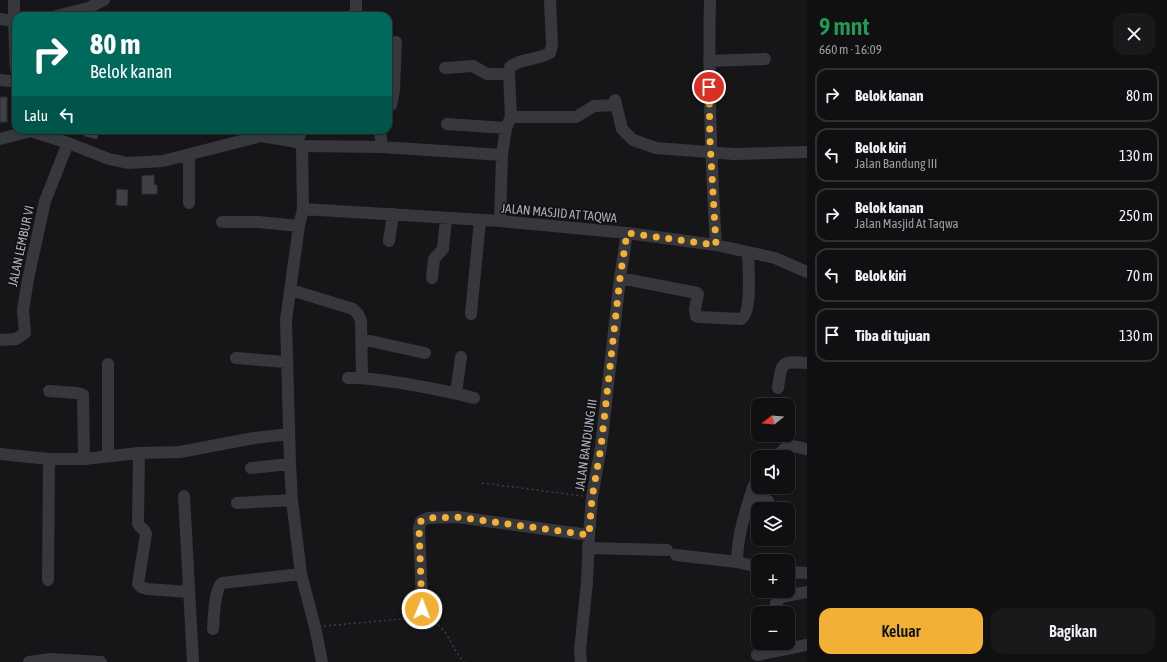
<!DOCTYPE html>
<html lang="id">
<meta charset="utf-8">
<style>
:root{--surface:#101012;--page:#19191b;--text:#f1f3f6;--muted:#9c9d9f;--line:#303032;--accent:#f2b134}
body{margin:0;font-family:"Asap Condensed",sans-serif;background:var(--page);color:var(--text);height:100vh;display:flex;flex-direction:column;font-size:15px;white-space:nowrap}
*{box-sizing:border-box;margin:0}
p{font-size:13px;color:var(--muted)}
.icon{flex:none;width:22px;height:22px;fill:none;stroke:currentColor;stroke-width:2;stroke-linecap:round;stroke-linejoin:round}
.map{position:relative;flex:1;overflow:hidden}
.details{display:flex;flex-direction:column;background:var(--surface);width:360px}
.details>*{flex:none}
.top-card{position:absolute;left:12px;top:12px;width:380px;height:122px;border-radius:12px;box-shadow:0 1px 3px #0004,0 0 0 1px var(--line);background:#00695c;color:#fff;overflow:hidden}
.needle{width:26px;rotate:253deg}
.fabs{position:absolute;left:751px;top:398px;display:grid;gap:8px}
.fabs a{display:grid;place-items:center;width:44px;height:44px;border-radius:8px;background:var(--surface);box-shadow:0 1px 3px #0004,0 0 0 1px var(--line);font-size:20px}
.pin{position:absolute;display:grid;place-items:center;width:34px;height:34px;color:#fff;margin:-17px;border:2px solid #fff;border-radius:50%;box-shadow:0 1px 4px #0007}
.me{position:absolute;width:44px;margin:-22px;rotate:1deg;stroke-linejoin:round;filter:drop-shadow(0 0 3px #0008)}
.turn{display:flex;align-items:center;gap:14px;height:84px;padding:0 12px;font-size:18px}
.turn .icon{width:52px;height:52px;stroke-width:2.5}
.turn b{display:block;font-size:28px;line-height:34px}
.then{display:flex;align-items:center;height:38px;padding:0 12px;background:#0003;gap:8px;font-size:15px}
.round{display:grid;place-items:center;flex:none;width:42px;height:42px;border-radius:12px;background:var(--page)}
.overview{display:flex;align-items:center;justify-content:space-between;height:68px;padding:0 12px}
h1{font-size:24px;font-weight:600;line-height:30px;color:#1e9e55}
.primary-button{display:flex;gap:8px;margin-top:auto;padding:8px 12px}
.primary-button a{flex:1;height:46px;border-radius:12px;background:var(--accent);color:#111;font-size:16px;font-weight:600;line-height:46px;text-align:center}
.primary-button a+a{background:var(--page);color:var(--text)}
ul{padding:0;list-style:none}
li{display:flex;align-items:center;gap:12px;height:54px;margin:0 8px 6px;padding:0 4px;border:2px solid var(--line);border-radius:12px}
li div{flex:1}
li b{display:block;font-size:15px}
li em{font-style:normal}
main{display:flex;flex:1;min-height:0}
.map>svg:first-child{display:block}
.building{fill:#404145;stroke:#303034}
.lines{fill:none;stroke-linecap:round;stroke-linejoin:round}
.path{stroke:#3d3f44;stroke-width:1.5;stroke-dasharray:2 3;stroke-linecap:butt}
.minor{stroke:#37383d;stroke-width:12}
.route{stroke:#f2b134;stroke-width:7;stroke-dasharray:0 12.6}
.labels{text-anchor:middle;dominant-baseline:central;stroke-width:3;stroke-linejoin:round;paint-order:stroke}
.street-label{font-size:13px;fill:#a8adb8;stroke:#111113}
</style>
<main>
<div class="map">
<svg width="807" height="662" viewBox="0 0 807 662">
<rect width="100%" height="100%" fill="#161618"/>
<path class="building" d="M0,97H7V122H0Z
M85,130H99L97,139L84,136Z
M154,175V185H157V194H142V176Z
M117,189L128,190L127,206L116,205Z"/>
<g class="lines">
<path class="path" d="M482,483L583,496
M430,619C449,629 450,647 464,662
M324,626L412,618"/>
<path class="minor" d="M14,0V21H16
M710,0C708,82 711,163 716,245
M56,16L88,8L104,0
M351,16L356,13V0
M0,19L14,21L16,69
M709,61L765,59
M445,68L473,66L487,74H509
M0,80L10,81
M615,100L622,129L633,140L656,148L734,154L807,152
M388,106L391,105L394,90L396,42
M511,117H576L594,106L616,105
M447,124L506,128
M380,130L382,147
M0,139L31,131L68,143L109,159L128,163L163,161L261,136L297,142L302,146L303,209L299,226L286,320L290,464L292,500L301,574L315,627L322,662
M297,142L302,130
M302,146L382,147L502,155
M189,155V203
M303,209L500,221L627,233L716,245L748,252L775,258L807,272
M500,221L502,155L506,128L511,117L509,74L510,67C521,58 537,60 550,53L552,45L550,0
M222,222H258L299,226
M389,241L393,214
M432,278L434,259L443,249L446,218
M620,278L697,293L698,294L695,309L696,316L699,317L741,319C753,312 748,265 748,252
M291,290L353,309L358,314L361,321L362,377
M471,314L480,221
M361,339L425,353
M0,340L16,339L25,333L23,310L28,279L45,201L68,143
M236,358L286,362
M348,378C368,377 388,381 407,384C430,388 452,392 474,398
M778,388C782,362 780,361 807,363
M49,391L77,393L83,395L84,459
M456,393L461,357
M139,453L138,523C139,528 145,528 146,534L138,584L141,587L147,589L189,592
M0,454L49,459H84L139,453L180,452L254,438L289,434
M108,456V364
M778,457C787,442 791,446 807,449
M251,468L290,464
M754,485C746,509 737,536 737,562L758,567
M184,496L193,662
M750,496L768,501
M237,503L292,500
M588,548L667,550
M676,555L737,562
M788,572L807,573
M48,580L49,459
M775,613L776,603L781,597L807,592
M421,617L422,600L419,528L421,521L428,518L457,517L589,535
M213,629C214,618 214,590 222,583L301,574
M757,655L807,645
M29,662L51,659L101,662
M581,662L580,650L587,582L589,535L592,497L601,447L620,278L627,233"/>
</g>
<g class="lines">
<path class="route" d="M422,609L419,528L421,521L428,518L457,517L589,535L592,498L601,447L620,278L627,233L716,245L710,141L709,87"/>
</g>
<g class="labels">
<g class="street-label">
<text transform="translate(559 213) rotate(5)">JALAN MASJID AT TAQWA</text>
<text transform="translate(21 246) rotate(-78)">JALAN LEMBUR VI</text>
<text transform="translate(586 445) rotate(-82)">JALAN BANDUNG III</text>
</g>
</g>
</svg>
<div class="fabs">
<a><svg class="needle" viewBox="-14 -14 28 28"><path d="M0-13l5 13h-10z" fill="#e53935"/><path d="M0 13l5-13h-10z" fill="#9c9d9f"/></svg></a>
<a><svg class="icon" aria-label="sound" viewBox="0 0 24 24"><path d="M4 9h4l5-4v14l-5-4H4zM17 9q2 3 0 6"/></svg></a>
<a><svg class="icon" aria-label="layers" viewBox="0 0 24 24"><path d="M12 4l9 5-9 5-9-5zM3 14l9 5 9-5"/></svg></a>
<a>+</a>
<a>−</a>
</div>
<div class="pin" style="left:709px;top:87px;background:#d93025"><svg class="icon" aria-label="arrive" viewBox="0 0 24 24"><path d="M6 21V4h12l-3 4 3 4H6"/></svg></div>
<svg class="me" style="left:422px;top:609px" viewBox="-20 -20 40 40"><circle r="17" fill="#f2b134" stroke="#fff" stroke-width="3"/><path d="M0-11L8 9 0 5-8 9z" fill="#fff"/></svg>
<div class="top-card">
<div class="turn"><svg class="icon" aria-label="right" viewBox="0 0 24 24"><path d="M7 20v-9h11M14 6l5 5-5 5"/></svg><div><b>80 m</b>Belok kanan</div></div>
<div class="then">Lalu<svg class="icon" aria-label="left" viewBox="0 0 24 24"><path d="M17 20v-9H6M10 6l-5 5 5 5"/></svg></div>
</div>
</div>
<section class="details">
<div class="overview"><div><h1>9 mnt</h1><p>660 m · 16:09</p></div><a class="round"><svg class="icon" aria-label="close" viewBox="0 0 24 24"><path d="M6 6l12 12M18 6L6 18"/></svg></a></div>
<ul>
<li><svg class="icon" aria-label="right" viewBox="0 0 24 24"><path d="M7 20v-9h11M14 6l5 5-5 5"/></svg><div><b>Belok kanan</b></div><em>80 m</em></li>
<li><svg class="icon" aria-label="left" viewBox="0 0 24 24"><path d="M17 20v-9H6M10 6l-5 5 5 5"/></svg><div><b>Belok kiri</b><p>Jalan Bandung III</p></div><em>130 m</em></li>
<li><svg class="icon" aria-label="right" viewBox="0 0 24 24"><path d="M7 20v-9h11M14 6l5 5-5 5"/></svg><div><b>Belok kanan</b><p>Jalan Masjid At Taqwa</p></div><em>250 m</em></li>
<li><svg class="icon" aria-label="left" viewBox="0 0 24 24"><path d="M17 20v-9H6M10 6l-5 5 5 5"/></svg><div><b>Belok kiri</b></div><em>70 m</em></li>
<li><svg class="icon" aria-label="arrive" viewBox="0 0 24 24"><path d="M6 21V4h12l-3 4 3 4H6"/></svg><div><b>Tiba di tujuan</b></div><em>130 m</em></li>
</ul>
<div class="primary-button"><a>Keluar</a><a>Bagikan</a></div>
</section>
</main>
